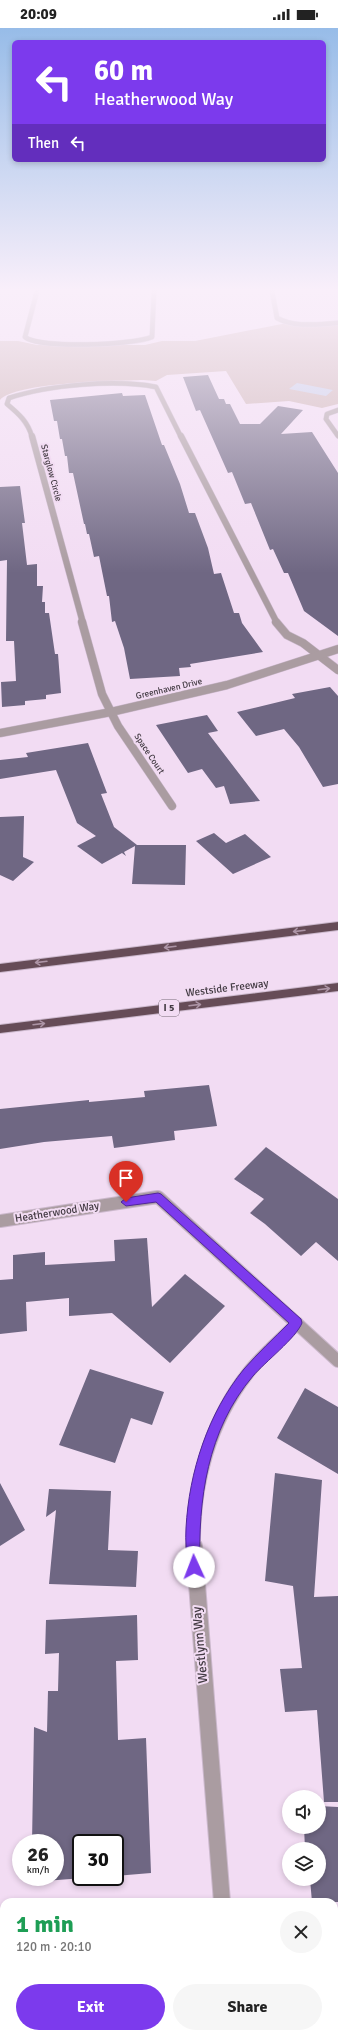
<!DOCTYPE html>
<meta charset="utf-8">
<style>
:root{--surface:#fff;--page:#f6f6f6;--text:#222;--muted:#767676;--accent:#7c3aed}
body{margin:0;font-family:Signika,sans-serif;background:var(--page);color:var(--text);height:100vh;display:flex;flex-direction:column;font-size:15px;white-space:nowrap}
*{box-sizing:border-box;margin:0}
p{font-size:13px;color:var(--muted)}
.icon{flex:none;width:22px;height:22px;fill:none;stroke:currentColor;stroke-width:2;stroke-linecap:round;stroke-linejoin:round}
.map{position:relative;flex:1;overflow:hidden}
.side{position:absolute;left:0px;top:1870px;width:338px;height:140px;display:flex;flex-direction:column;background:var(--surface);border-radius:12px 12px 0 0;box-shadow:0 2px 6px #0003}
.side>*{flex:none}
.banner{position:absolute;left:12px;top:12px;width:314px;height:122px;border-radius:6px;box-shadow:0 2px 6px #0003;background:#7c3aed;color:#fff;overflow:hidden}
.controls{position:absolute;left:282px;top:1762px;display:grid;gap:8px}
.controls a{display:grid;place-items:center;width:44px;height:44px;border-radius:50%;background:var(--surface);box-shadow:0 2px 6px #0003;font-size:20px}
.speed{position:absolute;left:12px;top:1806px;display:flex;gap:8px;font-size:20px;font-weight:700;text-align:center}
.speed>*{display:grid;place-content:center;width:52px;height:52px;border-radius:50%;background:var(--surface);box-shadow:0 2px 6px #0003;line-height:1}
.speed small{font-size:10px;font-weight:400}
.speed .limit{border:2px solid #111;border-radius:6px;background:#fff;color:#111}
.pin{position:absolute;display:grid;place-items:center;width:34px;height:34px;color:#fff;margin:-41px -17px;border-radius:50% 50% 50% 0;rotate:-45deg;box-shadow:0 0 4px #0007}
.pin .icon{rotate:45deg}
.me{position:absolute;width:44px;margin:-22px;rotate:358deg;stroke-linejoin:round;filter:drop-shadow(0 0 3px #0008)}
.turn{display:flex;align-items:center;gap:14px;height:84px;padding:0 16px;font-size:18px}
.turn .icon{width:52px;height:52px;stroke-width:2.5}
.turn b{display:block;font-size:28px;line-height:34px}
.then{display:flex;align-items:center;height:38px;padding:0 16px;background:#0003;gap:8px;font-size:15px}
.round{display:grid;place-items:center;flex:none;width:42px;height:42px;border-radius:21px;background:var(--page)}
.head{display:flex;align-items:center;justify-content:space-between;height:68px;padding:0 16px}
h1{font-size:24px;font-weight:800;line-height:30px;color:#1e9e55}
.cta{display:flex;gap:8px;margin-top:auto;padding:8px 16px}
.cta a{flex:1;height:46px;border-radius:24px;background:var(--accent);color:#fff;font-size:16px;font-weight:800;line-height:46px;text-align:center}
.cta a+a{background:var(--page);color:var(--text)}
.status{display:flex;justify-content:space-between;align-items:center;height:28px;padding:0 20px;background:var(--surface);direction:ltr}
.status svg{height:11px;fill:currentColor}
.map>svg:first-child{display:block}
.green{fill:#c8acac}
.water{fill:#bfc9e7}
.building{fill:#6f6783}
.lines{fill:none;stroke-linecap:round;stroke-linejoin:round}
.minor-far4-casing{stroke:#cbb8cc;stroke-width:5.5}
.minor-far3-casing{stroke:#cbb8cc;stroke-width:7}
.minor-far2-casing{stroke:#cbb8cc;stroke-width:9}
.minor-far1-casing{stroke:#cbb8cc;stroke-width:14}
.minor-casing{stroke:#cbb8cc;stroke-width:18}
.tertiary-casing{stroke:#cbb8cc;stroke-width:9}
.motorway-casing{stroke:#cbb8cc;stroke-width:2}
.minor-far4{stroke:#aa9ca1;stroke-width:4.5}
.minor-far3{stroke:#aa9ca1;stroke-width:6}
.minor-far2{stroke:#aa9ca1;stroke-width:8}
.minor-far1{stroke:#aa9ca1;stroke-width:12}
.minor{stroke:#aa9ca1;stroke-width:16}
.tertiary{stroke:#aa9ca1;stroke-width:8}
.motorway{fill:#664c57;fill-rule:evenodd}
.oneway{stroke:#ac94a5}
.route{fill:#7c3aed;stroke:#51269a}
.labels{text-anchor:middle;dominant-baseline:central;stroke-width:4;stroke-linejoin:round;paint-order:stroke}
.far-street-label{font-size:9px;fill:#423a42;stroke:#f2dcf3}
.shield{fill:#f2dcf3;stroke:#776b77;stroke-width:1}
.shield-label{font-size:10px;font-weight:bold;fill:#423a42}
.street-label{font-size:11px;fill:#423a42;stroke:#f2dcf3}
.near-street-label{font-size:13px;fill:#423a42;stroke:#f2dcf3}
</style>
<div class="status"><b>20:09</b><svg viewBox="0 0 49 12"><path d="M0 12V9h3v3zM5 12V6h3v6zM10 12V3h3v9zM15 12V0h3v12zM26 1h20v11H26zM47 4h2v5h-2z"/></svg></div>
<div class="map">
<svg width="338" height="2010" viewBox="0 0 338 2010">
<rect width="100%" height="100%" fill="#f2dcf3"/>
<path class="green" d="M282,296L338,297V376L322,380L289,373L246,376L226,343L167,347L156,353L143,352C115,353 16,354 0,372V313H18L37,317H145L162,313H195Z"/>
<path class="water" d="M297,355L333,362L326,368L289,361Z"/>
<path class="building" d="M208,347L219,371H224L226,376H230L240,396H260L278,378L303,382L281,406L312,404L338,445V608L304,583L288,545H284L273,521L270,522L251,475L245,476L232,444L228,445L200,382L196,383L183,349Z
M122,365L123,368L145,367L162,417H164L180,456L189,485H195L208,520L214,546L221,545L234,585H239L242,595L263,624L190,636L191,639L179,640L180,648L130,651L124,620L115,593L112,594L109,568H107L99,528L94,529L89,506H87L85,496H84L73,445H69L67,428H65L62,411H60L57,393H54L50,372Z
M20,458L25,495H22L27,537L37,536V558H43L42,574H45V585H49L55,626H58L61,665L46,667V671L25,673V677L2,679L1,654L16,653L14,613H6L7,532L0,533V459Z
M330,659L338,668V756L323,759L299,719L284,701L256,708L237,684L295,670L292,666Z
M207,687L218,703L208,705L260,773L230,776L224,758L216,760L202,741L188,745L156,697Z
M88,715L107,765L101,766L114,799L137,817H186L185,857L132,856L135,818L124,824L126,828L122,825L102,836L77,818L96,808L77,795L56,742L0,751V732L28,729L26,725Z
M24,788L23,829L34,834L13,853L0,847V789Z
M214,805L226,815L245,806L271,829L233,846L196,813Z
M209,1057L217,1098L174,1103L175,1112L114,1120L112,1108L44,1114L0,1121V1081L89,1072V1074L145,1069L144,1063Z
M266,1119L338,1171V1233L316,1214L301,1228L265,1196L250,1185L264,1171L234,1151Z
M147,1210L152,1279L185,1246L225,1278L170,1335L112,1285L69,1288V1270L26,1274L27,1303L0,1306V1252L13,1251V1227L45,1224V1237L115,1233L114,1212Z
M90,1341L164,1364L152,1397L131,1390L115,1435L59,1417Z
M305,1360L338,1379V1446L277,1410Z
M275,1445L322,1452L314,1569L338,1568V1774H324L317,1682L285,1684L280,1641L302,1640L293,1558L265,1553Z
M0,1455L25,1502L0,1518Z
M49,1461L111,1463L108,1522L138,1523L136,1559L49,1556L56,1482L46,1489Z
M137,1587L138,1632L116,1633L118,1712L146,1710L151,1845L115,1848V1815H81V1849H97L31,1854V1849H55V1815H32L34,1699L47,1704L48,1663H58L59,1625L45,1626L46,1592Z
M319,1778L338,1779V1874H312L310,1851H319V1821H305L304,1799H319Z"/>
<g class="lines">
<g class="minor-far4-casing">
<path id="minor-far4" d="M37,263L25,309C39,321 134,317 152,309L154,263
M272,263L277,290C295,300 318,296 338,295
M338,382L327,386L326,391L338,408
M32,409C28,394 19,386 7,376L9,370C48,357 116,351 156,359L181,409"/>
</g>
<g class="minor-far3-casing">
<path id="minor-far3" d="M32,408L83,595
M181,408L277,595"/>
</g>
<g class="minor-far2-casing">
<path id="minor-far2" d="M82,594L102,666L118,698L172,778
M276,594L287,607L303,615L338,642"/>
</g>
<g class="minor-far1-casing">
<path id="minor-far1" d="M0,1193L158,1169L338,1333
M194,1519C193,1457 209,1395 248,1345C262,1327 281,1312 297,1295"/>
</g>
<g class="minor-casing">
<path id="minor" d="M194,1518L222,1874
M0,1948L4,1950
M233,2006V2010"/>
</g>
<g class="tertiary-casing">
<path id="tertiary" d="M0,705L111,684L227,657L338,621"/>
</g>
<g class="motorway-casing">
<path id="motorway" d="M338,894V902L0,944V936Z
M338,955V963L0,1005V997Z"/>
</g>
<use href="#minor-far4" class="minor-far4"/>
<use href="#minor-far3" class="minor-far3"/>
<use href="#minor-far2" class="minor-far2"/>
<use href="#minor-far1" class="minor-far1"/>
<use href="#minor" class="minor"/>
<use href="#tertiary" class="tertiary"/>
<use href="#motorway" class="motorway"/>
</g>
<defs><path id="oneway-shaft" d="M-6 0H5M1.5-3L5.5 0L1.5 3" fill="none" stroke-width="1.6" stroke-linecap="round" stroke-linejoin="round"/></defs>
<g class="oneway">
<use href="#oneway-shaft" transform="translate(299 903) rotate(173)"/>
<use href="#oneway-shaft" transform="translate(170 919) rotate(173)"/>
<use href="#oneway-shaft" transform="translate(41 934) rotate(173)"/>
<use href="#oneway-shaft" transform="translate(324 961) rotate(-7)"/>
<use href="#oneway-shaft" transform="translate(195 977) rotate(-7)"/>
<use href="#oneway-shaft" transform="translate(39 996) rotate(-7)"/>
</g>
<linearGradient id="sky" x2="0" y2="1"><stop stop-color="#97bce8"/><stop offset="0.48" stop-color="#f9effa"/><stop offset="1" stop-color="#f9effa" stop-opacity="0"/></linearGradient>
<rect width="338" height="545" fill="url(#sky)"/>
<path class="route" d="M158,1165L161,1166L301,1291L302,1295C296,1310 265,1334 253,1348C207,1402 198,1472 200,1539L198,1544L194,1546L189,1544L187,1539C187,1526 185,1513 186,1500C189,1444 208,1385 244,1341C258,1325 274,1310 289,1295L156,1174L126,1178L121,1174L126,1170Z"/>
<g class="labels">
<g class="far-street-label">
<text transform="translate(51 445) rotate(75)">Starglow Circle</text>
<text transform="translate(169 661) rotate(-13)">Greenhaven Drive</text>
<text transform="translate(149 726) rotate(56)">Space Court</text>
</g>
<rect class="shield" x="159" y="972" width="20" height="16" rx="3"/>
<g class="shield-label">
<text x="169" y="980">I 5</text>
</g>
<g class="street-label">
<text transform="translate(227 960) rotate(-7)">Westside Freeway</text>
<text transform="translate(57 1184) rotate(-9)">Heatherwood Way</text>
</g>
<g class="near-street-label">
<text transform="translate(200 1617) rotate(-95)">Westlynn Way</text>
</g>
</g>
</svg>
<div class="controls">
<a><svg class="icon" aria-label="sound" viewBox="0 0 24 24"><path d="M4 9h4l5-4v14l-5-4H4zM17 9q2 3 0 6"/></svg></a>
<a><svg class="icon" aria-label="layers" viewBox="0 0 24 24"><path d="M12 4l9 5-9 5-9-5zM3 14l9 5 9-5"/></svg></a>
</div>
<div class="speed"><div>26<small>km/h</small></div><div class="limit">30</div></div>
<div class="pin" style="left:126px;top:1174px;background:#d93025"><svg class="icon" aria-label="arrive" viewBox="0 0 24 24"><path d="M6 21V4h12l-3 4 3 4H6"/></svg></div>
<svg class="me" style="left:194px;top:1539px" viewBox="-20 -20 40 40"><circle r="19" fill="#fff"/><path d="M0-13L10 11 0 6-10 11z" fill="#7c3aed"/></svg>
<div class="banner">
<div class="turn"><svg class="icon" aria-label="left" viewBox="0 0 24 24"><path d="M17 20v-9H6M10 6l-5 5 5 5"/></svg><div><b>60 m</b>Heatherwood Way</div></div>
<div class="then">Then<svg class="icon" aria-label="left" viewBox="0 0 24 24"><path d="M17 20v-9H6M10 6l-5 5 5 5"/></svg></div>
</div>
<section class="side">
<div class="head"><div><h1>1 min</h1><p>120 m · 20:10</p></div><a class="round"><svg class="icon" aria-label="close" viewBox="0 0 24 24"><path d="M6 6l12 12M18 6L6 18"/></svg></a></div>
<div class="cta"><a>Exit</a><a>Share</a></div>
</section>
</div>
